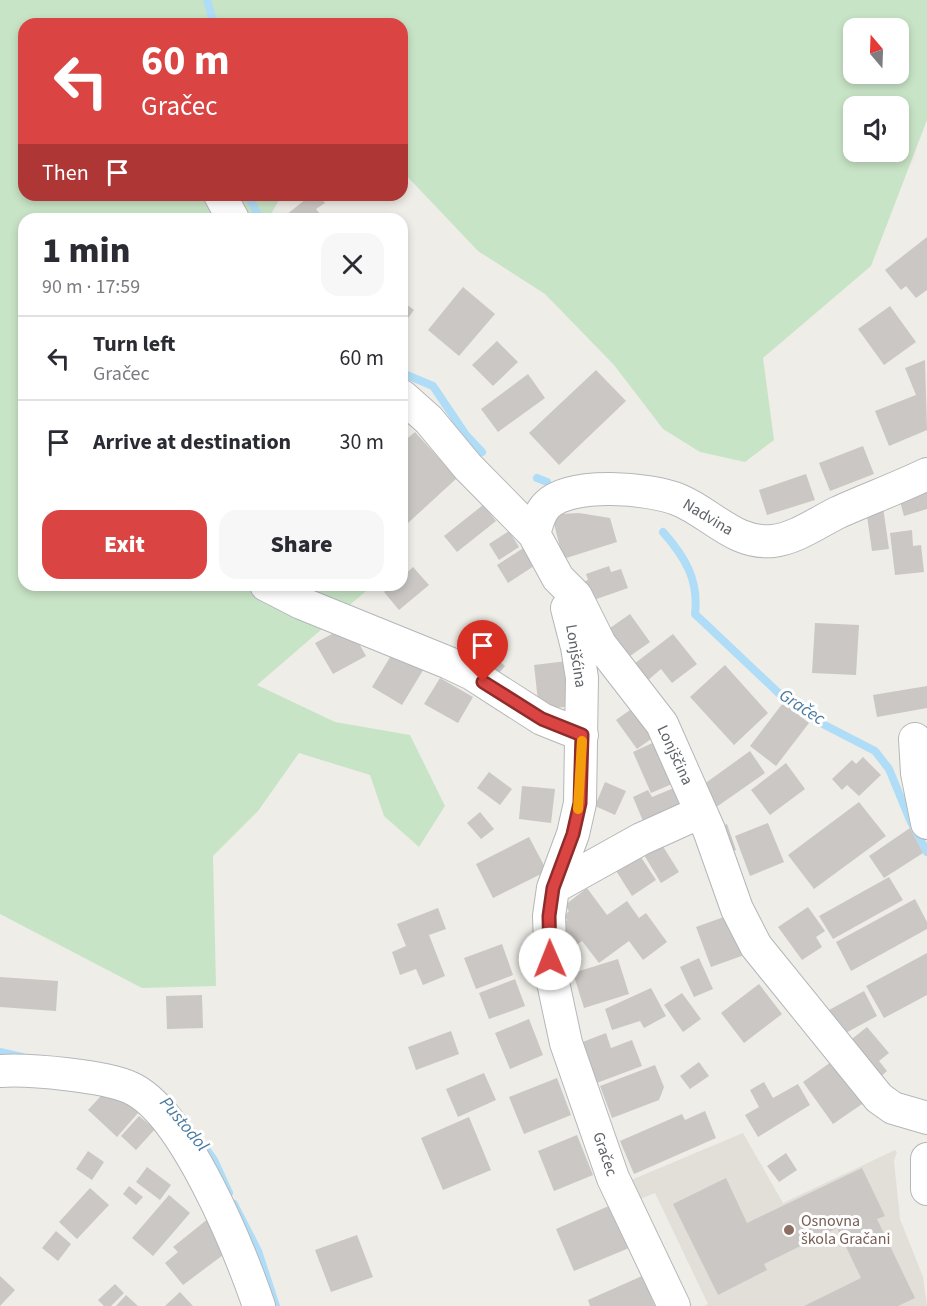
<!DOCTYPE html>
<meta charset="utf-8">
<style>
:root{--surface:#fff;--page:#f7f7f7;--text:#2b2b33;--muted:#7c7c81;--line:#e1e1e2;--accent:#da4442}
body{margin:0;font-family:"Source Sans 3",sans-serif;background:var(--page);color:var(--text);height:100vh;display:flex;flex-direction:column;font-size:22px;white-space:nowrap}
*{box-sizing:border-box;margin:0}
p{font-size:20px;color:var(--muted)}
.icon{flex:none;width:33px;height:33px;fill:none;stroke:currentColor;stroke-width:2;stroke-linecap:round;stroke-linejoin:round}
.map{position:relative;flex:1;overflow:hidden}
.details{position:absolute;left:18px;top:213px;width:390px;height:378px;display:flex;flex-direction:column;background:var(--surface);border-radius:18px;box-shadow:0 3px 9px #0003}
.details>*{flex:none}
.banner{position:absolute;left:18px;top:18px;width:390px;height:183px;border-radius:18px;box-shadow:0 3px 9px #0003;background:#da4442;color:#fff;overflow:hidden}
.needle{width:39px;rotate:341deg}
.buttons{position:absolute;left:843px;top:18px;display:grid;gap:12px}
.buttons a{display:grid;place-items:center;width:66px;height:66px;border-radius:12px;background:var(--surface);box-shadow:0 3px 9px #0003;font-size:30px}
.pin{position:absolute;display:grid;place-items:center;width:51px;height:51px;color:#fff;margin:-62px -26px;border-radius:50% 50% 50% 0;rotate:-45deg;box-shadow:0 0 6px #0007}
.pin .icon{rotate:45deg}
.me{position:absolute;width:66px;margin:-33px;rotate:359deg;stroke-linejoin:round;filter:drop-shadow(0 0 4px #0008)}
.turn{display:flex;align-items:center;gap:21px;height:126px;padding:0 24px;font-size:27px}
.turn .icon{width:78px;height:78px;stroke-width:2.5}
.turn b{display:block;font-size:42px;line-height:51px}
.then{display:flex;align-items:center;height:57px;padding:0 24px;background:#0003;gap:12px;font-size:22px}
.round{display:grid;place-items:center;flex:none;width:63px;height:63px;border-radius:18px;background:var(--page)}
.overview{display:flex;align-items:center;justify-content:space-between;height:102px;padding:0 24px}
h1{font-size:36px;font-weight:800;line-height:45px}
.cta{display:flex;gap:12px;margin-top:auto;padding:12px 24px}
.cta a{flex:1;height:69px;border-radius:18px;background:var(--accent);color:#fff;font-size:24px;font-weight:800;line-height:69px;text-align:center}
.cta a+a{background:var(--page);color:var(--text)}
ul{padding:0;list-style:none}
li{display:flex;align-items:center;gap:18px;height:84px;padding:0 24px;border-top:2px solid var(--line)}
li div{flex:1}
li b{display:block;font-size:22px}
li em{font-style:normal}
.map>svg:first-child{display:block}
.education{fill:#e2ded8}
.green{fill:#c8e4c6;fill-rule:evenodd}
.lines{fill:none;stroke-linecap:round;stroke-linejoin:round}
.stream{stroke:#afddf7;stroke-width:8}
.building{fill:#cbc7c4}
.minor-casing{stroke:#b4b7ba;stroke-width:34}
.minor{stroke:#fff;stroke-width:32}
.route-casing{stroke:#8e2c2b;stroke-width:15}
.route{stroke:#da4442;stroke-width:10}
.slow{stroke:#f59e0b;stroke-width:10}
.education-dot{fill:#8d6e63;stroke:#fff;stroke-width:2}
.labels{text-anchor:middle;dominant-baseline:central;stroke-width:6;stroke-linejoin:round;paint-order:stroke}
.street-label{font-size:16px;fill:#5e6266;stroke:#fff}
.education-label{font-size:16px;fill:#785e54;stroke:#fff;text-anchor:start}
.water-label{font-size:18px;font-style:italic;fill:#497aa0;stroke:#fff}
</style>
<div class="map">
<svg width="927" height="1306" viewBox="0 0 927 1306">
<rect width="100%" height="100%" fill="#efede7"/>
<path class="education" d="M743,1133L783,1203L895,1150L897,1152L894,1161L900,1219L923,1277L927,1306H704L708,1304L655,1193L633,1202L624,1183Z"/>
<path class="green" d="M0,0H927V120L871,266L763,358L774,440L745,462L700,452L663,429L614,365L545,294L478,251L402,171V24H24V195H282L268,219H24V585H373L257,685L335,722L410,735L445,806L419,847L384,816L370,775L299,753L258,811L213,856L216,986L142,988L0,914ZM854,28H898V74H854ZM854,106H898V152H854Z"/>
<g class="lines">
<path class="stream" d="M207,0L214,24
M248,195L260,219
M402,373L433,386L466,435L482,452
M537,478L547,482
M663,532C685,557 699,580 695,614L787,701L815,720L875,751L889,769L910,820L927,852
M0,1052L22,1057
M200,1140L214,1160L229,1193
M234,1204L258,1251L276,1306"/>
</g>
<path class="building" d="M311,195H318L325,203L316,209L324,219H281Z
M927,237V290L916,298L906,286L901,290L885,270Z
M463,287L495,314L459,356L428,330Z
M402,301L414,310L402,326Z
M890,306L916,342L884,365L858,329Z
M497,341L518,362L493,386L472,365Z
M925,360L927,430L889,446L875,411L916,395L905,368Z
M596,370L626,401L559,465L529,433Z
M528,374L545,398L498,432L481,409Z
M415,432L457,478L408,523L402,517V474L405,471L402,468V443Z
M863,446L874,474L830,491L819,463Z
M806,474L815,500L767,515L759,490Z
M927,485V509L904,516L898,494Z
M483,505L496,521L457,552L444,536Z
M883,507L889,549L872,551L866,509Z
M579,513L610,518L617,542L563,559L553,520L561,514Z
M912,530L913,546L921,545L924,572L895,575L890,533Z
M509,531L519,547L499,560L489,544Z
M525,547L537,564L508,583L497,565Z
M609,566L611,572L621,569L628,588L585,603L578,584L588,580L586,574Z
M413,567L429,585L399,610L384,592L392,585H402V577Z
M630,614L650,642L623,661L603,633Z
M815,623L859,625L856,675L812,673Z
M349,625L366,656L333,674L315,643Z
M673,634L697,664L672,683L661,669L647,681L634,664Z
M395,649L425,667L402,705L372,687Z
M486,650L505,666L493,680L474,665Z
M567,661L573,706L539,710L534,665Z
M725,665L768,713L734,745L690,697Z
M440,678L473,697L458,723L424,704Z
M927,686V708L877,717L873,695Z
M783,703L809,723L776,766L750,746Z
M637,705L658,734L637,749L616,720Z
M661,739L679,781L651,793L633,752Z
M750,751L765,773L715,808L700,787Z
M863,757L881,775L859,796L847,785L842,790L832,779L852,760L856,764Z
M786,763L805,789L770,815L751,790Z
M489,772L512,789L500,805L477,788Z
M605,782L626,791L615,815L595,806Z
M681,785L691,807L645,826L633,797L648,790L652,797Z
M522,786L555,789L551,823L519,819Z
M859,802L886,836L814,889L788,855Z
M480,812L494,829L481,839L467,823Z
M768,823L784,862L750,876L735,836Z
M727,824L736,850L725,854L716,828Z
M910,828L923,853L884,878L869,856Z
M529,837L547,871L493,898L476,864Z
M659,840L679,872L661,883L641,850Z
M637,851L656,880L632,896L613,866Z
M889,877L903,900L833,939L819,916Z
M587,888L607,915L627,901L639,918L646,913L667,942L643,960L629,941L599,963L582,941L576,945L561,925L567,920L564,916L569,911L565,905Z
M915,899L927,922V929L851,971L836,942Z
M808,907L825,931L816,937L822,947L802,960L778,927Z
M438,908L446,929L429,935L445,976L423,985L416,969L400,975L392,952L406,946L397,924Z
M732,914L747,954L711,967L696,927Z
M502,944L513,975L476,989L464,958Z
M927,953V995L884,1018L866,986Z
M699,958L713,989L694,997L680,967Z
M618,959L629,994L584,1008L573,973Z
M0,977L58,981L56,1011L0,1007Z
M515,979L525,1006L489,1019L479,993Z
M759,984L782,1014L744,1043L721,1013Z
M651,988L666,1016L644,1028L640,1021L612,1030L605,1009Z
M864,991L877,1016L842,1035L829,1010Z
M682,993L701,1019L683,1032L664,1005Z
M202,995L203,1028L167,1029L166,996Z
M529,1019L543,1055L510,1069L495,1033Z
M867,1027L889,1053L879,1061L887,1071L878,1079L848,1042Z
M451,1031L459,1054L416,1070L408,1047Z
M606,1033L611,1048L632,1040L642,1066L594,1084L580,1043Z
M838,1057L868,1100L833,1124L803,1082Z
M699,1062L709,1076L690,1089L680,1076Z
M655,1065L664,1087L659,1100L612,1118L600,1086Z
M484,1073L496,1100L458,1117L446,1089Z
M557,1078L571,1115L524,1134L509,1097Z
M764,1082L773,1098L798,1084L810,1105L758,1137L745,1115L759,1107L750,1090Z
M109,1087L138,1113L117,1137L88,1110Z
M705,1111L716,1138L634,1174L620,1141L682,1114L685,1120Z
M139,1116L155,1129L136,1150L121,1136Z
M469,1117L491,1170L443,1190L421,1138Z
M577,1135L593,1175L554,1191L538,1151Z
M88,1151L104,1162L92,1180L76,1169Z
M786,1153L797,1170L779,1182L767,1166Z
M147,1167L171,1185L160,1200L136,1182Z
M862,1168L885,1216L877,1219L915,1298L898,1306H804L861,1278L837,1228L764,1264L767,1270L718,1295L673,1204L726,1178L747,1223Z
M129,1186L143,1197L136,1205L123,1194Z
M90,1188L109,1205L77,1239L59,1222Z
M169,1195L190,1213L153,1256L132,1238Z
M611,1205L629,1248L574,1271L556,1229Z
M209,1218L227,1252L183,1285L165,1263L178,1252L173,1247Z
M56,1231L71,1244L58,1261L42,1248Z
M357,1235L373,1277L331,1292L315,1250Z
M0,1276L15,1290L0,1306Z
M642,1276L655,1306H590L588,1300Z
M115,1284L124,1293L111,1306H104L98,1300Z
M180,1292L193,1306H165Z
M126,1295L138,1306H116Z"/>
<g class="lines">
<g class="minor-casing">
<path id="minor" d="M220,195L233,219
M402,396L429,420L468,467L534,534L558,578L576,596L600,644L662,724L709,830L737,909L756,946L879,1098L893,1108L927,1118
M534,534C537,524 539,513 547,505C571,481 650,488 679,500C711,513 735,545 773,541C797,538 818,522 839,512C868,499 898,488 927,474
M266,585L301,603L449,663L472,674L542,719L582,735
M567,608L577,647L582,678L580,803L573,834L553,888L549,916L551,973L566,1043L613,1178L674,1306
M915,739L917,773L927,823
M553,888L641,839L701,812
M0,1071C30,1069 105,1076 131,1088C185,1113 240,1251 259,1306
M927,1159V1189"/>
</g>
<use href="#minor" class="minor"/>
</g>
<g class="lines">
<g class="route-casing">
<path id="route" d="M483,682L542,719L582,735L580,803L573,834L553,888L549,916L550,959"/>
</g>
<use href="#route" class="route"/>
<path class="slow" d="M578,809L582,741"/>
</g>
<circle class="education-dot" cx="789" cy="1230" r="6"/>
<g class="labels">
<g class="street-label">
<text transform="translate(708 517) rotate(31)">Nadvina</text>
<text transform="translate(576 656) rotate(81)">Lonjšćina</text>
<text transform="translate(675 755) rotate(65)">Lonjščina</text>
<text transform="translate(605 1154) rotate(71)">Gračec</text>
</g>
<g class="education-label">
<text x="801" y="1221">Osnovna<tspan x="801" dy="18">škola Gračani</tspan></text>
</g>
<g class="water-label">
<text transform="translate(802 707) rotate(33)">Gračec</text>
<text transform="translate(184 1124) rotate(50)">Pustodol</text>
</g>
</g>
</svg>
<div class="buttons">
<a><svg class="needle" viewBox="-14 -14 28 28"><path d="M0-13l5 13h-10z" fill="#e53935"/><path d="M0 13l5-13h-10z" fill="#7c7c81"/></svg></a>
<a><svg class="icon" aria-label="sound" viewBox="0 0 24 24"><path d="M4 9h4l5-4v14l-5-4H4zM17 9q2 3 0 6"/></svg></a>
</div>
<div class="pin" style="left:483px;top:682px;background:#d93025"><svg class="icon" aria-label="arrive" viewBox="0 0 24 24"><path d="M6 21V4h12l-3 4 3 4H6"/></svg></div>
<svg class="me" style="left:550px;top:959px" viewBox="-20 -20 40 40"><circle r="19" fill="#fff"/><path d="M0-13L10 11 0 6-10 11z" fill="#da4442"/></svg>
<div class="banner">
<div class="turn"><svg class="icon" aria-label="left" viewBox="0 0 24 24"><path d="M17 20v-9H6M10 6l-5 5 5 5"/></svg><div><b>60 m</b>Gračec</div></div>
<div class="then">Then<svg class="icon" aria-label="arrive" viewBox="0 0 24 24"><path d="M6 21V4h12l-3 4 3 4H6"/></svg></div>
</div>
<section class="details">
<div class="overview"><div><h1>1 min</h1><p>90 m · 17:59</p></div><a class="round"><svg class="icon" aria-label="close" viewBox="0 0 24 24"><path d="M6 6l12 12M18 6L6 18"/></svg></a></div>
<ul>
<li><svg class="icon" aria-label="left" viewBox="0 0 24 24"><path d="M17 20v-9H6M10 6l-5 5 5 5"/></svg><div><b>Turn left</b><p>Gračec</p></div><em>60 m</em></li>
<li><svg class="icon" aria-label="arrive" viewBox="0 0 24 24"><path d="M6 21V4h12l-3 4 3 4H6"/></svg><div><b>Arrive at destination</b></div><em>30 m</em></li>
</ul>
<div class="cta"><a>Exit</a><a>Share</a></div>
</section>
</div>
